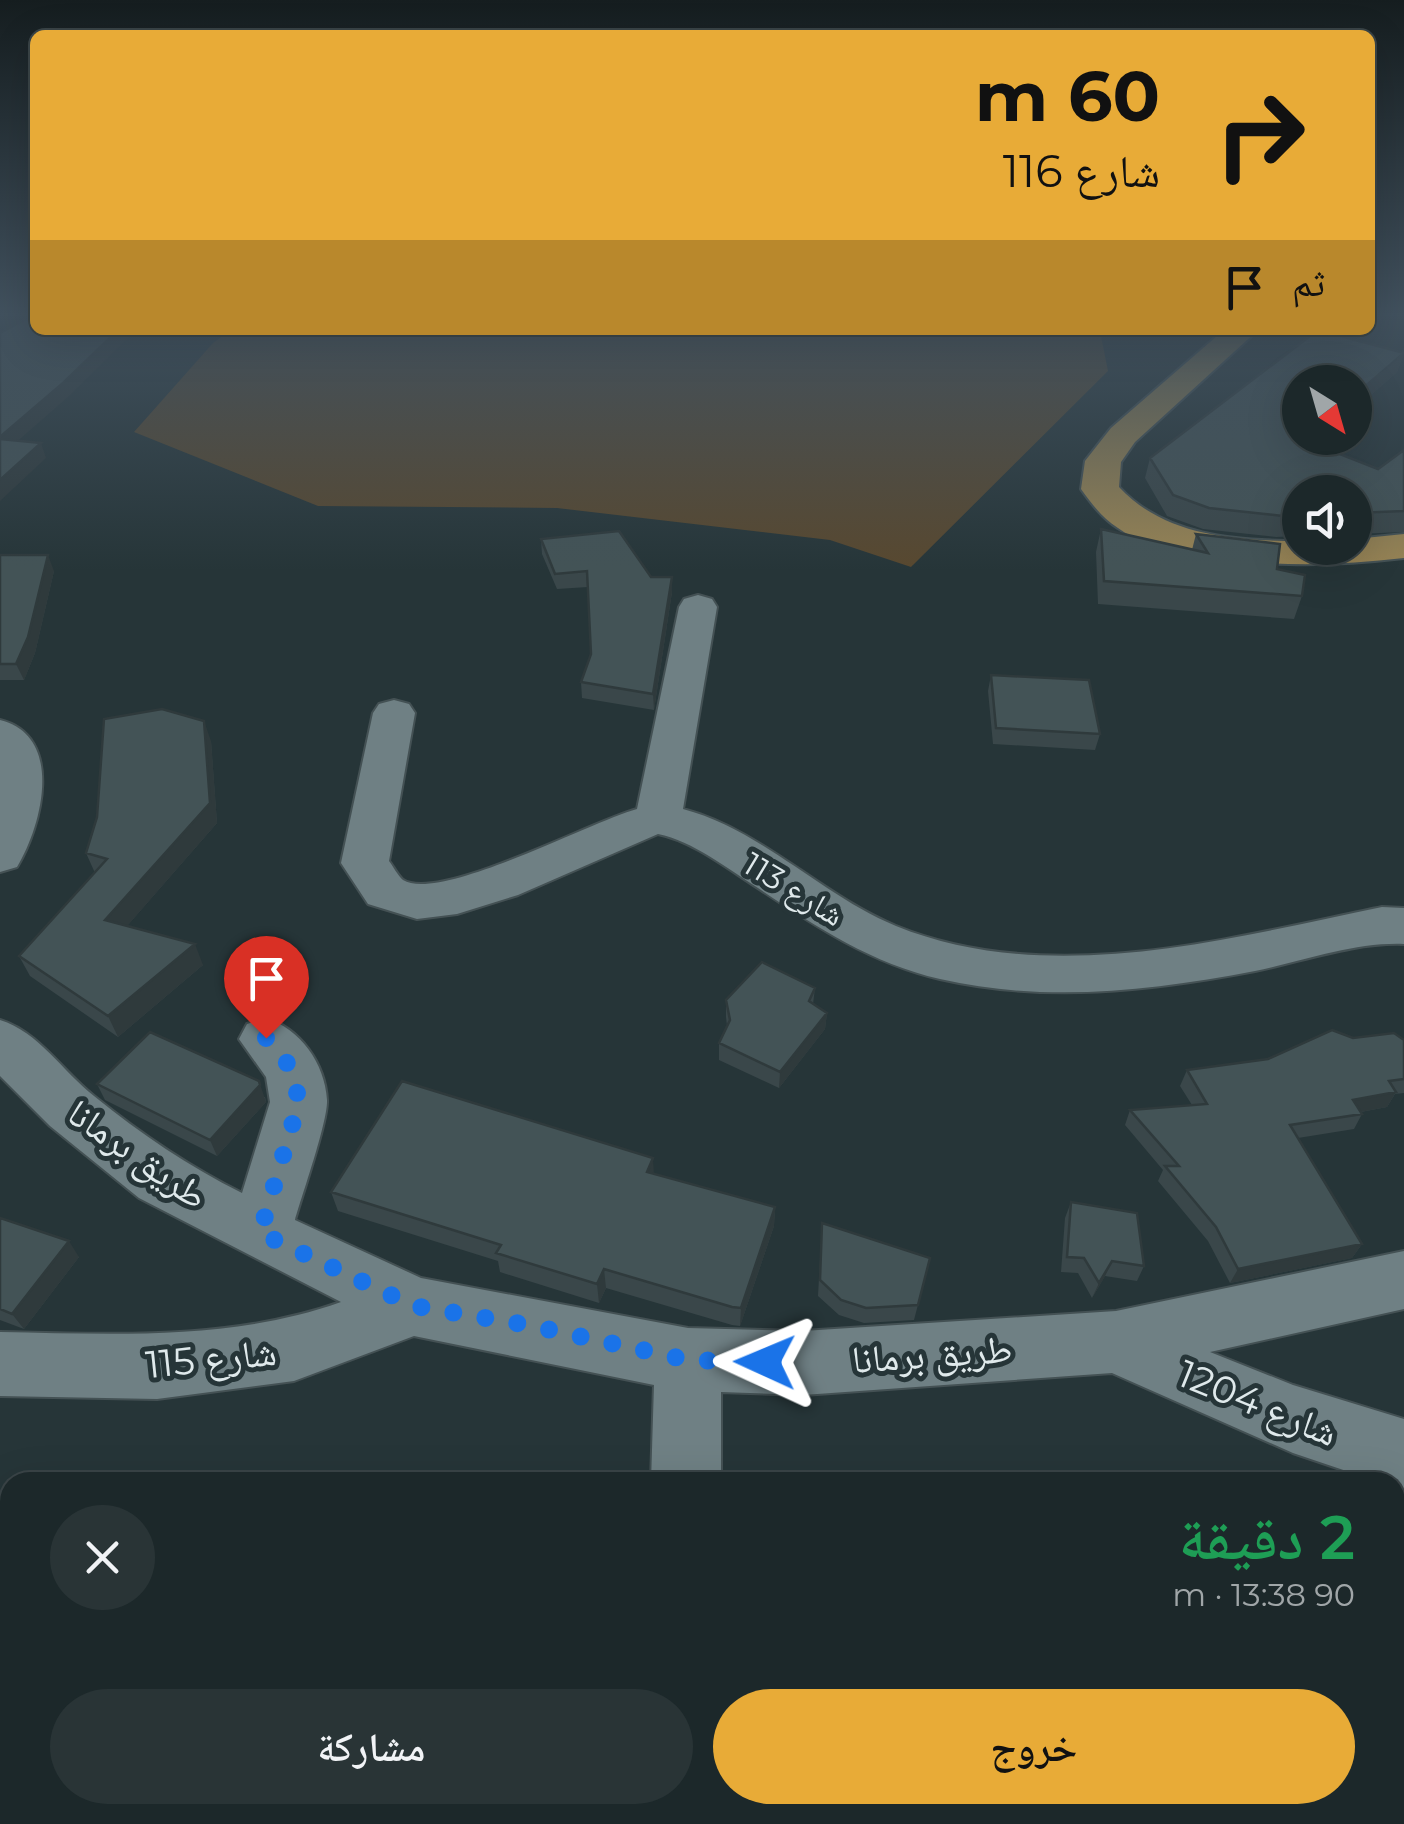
<!DOCTYPE html>
<html lang="ar">
<meta charset="utf-8">
<style>
:root{--surface:#1c282a;--page:#293436;--text:#f1f3f6;--muted:#a0a6a8;--line:#3a4447;--accent:#e8ab37}
body{margin:0;font-family:Montserrat,"Noto Naskh Arabic",sans-serif;background:var(--page);color:var(--text);direction:rtl;height:100vh;display:flex;flex-direction:column;font-size:38px;white-space:nowrap}
*{box-sizing:border-box;margin:0}
p{font-size:32px;color:var(--muted)}
.icon{flex:none;width:55px;height:55px;fill:none;stroke:currentColor;stroke-width:2;stroke-linecap:round;stroke-linejoin:round}
.map{position:relative;flex:1;overflow:hidden;direction:ltr}
.panel{position:absolute;left:0px;top:1472px;width:1405px;height:352px;display:flex;flex-direction:column;background:var(--surface);border-radius:30px 30px 0 0;box-shadow:0 10px 40px #0002,0 0 0 2px var(--line);direction:rtl}
.panel>*{flex:none}
.banner{position:absolute;left:30px;top:30px;width:1345px;height:305px;border-radius:15px;box-shadow:0 10px 40px #0002,0 0 0 2px var(--line);direction:rtl;background:#e8ab37;color:#111;overflow:hidden}
.needle{width:65px;rotate:143deg}
.buttons{position:absolute;left:1282px;top:365px;display:grid;gap:20px}
.buttons a{display:grid;place-items:center;width:90px;height:90px;border-radius:50%;background:var(--surface);box-shadow:0 10px 40px #0002,0 0 0 2px var(--line);font-size:50px}
.pin{position:absolute;display:grid;place-items:center;width:85px;height:85px;color:#fff;margin:-102px -42px;border-radius:50% 50% 50% 0;rotate:-45deg;box-shadow:0 0 10px #0007}
.pin .icon{rotate:45deg}
.me{position:absolute;width:110px;margin:-55px;rotate:271deg;stroke-linejoin:round;filter:drop-shadow(0 0 8px #0008)}
.turn{display:flex;align-items:center;gap:35px;height:210px;padding:0 50px;font-size:45px}
.turn .icon{width:130px;height:130px;stroke-width:2.5}
.turn b{display:block;font-size:70px;line-height:85px}
.then{display:flex;align-items:center;height:95px;padding:0 50px;background:#0003;gap:20px;font-size:38px}
.round{display:grid;place-items:center;flex:none;width:105px;height:105px;border-radius:52px;background:var(--page)}
.overview{display:flex;align-items:center;justify-content:space-between;height:170px;padding:0 50px}
h1{font-size:60px;font-weight:600;line-height:75px;color:#1e9e55}
.primary-button{display:flex;gap:20px;margin-top:auto;padding:20px 50px}
.primary-button a{flex:1;height:115px;border-radius:60px;background:var(--accent);color:#111;font-size:40px;font-weight:600;line-height:115px;text-align:center}
.primary-button a+a{background:var(--page);color:var(--text)}
.map>svg:first-child{display:block}
.green{fill:#58482f}
.lines{fill:none;stroke-linecap:round;stroke-linejoin:round}
.minor-casing{stroke:#445154;stroke-width:4}
.major-casing{stroke:#445154;stroke-width:4}
.minor{fill:#6f8084;fill-rule:evenodd}
.major{fill:#988454;fill-rule:evenodd}
.wall{fill:#3a474a}
.shaded-wall{fill:#2f3a3c}
.building{fill:#435356;stroke:#2f3a3c;stroke-width:2.5}
.route{stroke:#1a73e8;stroke-width:18;stroke-dasharray:0 32.4}
.labels{text-anchor:middle;dominant-baseline:central;stroke-width:10;stroke-linejoin:round;paint-order:stroke}
.street-label{font-size:32px;fill:#dfe9eb;stroke:#263538}
.near-street-label{font-size:38px;fill:#dfe9eb;stroke:#263538}
</style>
<div class="map">
<svg width="1404" height="1824" viewBox="0 0 1404 1824">
<rect width="100%" height="100%" fill="#263538"/>
<path class="green" d="M231,330H1076L1101,336L1108,371L911,567L830,540L557,508L318,506L134,432L213,343Z
M378,1815H627L635,1824H375Z"/>
<g class="lines">
<g class="minor-casing">
<path id="minor" d="M698,595L712,599L717,607L683,809C762,830 821,895 896,926C1049,988 1227,939 1382,907L1404,908V944C1355,942 1304,961 1255,971C1150,991 1045,1003 940,979C871,963 815,926 758,888C728,869 693,841 658,834L518,895L457,914L417,919L368,904L341,863L373,713L379,704L394,700L409,704L415,713L389,861C393,866 398,876 403,880C439,903 592,821 637,809L679,607L684,599Z
M0,720C65,736 42,826 17,867L0,872Z
M266,1018C300,1029 325,1063 327,1100C328,1121 302,1195 295,1220L421,1278L688,1328L803,1331L1116,1311L1404,1251V1309L1210,1352L1293,1385L1404,1419V1489L1395,1486V1482L1367,1478L1293,1453L1112,1373L803,1395L721,1392V1482H651L654,1385L414,1336L294,1381L157,1399L0,1396V1332C114,1334 231,1341 341,1302L139,1198L50,1126L0,1076V1020C39,1032 63,1072 94,1096C141,1134 188,1166 242,1193L270,1102L266,1077L239,1039L247,1024Z
M684,1815H768L772,1824H688Z"/>
</g>
<g class="major-casing">
<path id="major" d="M1224,330H1258L1135,442L1121,462L1119,487C1164,536 1236,541 1300,541V548H1355V539L1404,534V558C1326,567 1252,568 1175,549C1156,544 1134,540 1118,528C1103,519 1091,503 1081,489L1085,461L1111,428Z"/>
</g>
<use href="#minor" class="minor"/>
<use href="#major" class="major"/>
</g>
<path class="wall" d="M1317,330L1404,353L1397,372L1355,409V382H1300V438H1323L1315,444L1378,469L1404,450V532L1355,534V492H1300V536L1276,537L1203,529L1167,516L1145,478L1150,458Z
M1101,529L1192,550L1196,534L1277,569L1302,596L1294,619L1098,604L1096,552Z
M541,539L651,577L672,592L654,710L582,698L581,682L591,654L588,587L557,589L542,554Z
M0,555L54,571L35,653L24,680H0Z
M991,675L1100,734L1095,750L993,744L988,691Z
M211,741L217,823L127,926L203,965L118,1037L30,976L19,956L95,873L86,853Z
M815,988L813,1004L827,1013L825,1029L779,1088L719,1060V1043L727,1026L726,1017V1000Z
M1353,1038L1404,1040V1093L1395,1094L1387,1107L1361,1112L1362,1114L1354,1129L1298,1138L1362,1244L1352,1258L1230,1283L1208,1241L1158,1181L1163,1170L1125,1125L1130,1110L1192,1105L1180,1086L1187,1070L1268,1059Z
M97,1084L265,1097L266,1102L217,1156L105,1100Z
M654,1174L775,1207L774,1226L740,1326L732,1325L606,1288L599,1303L500,1272L498,1261L338,1211L331,1192Z
M1071,1202L1144,1266L1137,1281L1105,1276L1092,1298L1078,1273L1061,1272L1065,1218Z
M0,1218L79,1257L24,1329L0,1320Z
M822,1223L930,1258L914,1320L864,1323L839,1315L818,1296Z
M869,1815H1080V1824H869Z"/>
<path class="shaded-wall" d="M118,330H136L68,397L4,453L0,437Z
M1404,353L1397,372L1355,409V395Z
M1307,438H1323L1298,460L1304,440Z
M41,443L46,458L0,501V480Z
M48,555L54,571L35,653L24,680L16,664Z
M672,577V592L654,710L653,694Z
M204,721L211,741L217,823L114,941L105,920Z
M195,944L203,965L118,1037L108,1016Z
M827,1013L825,1029L779,1088L780,1072Z
M259,1081L266,1102L217,1156L210,1140Z
M1396,1092L1387,1107L1344,1115L1353,1100Z
M653,1158L654,1177L647,1172Z
M775,1207L774,1226L740,1326L741,1308Z
M69,1241L79,1257L24,1329L12,1314Z
M1362,1244L1352,1258L1230,1283L1238,1269Z
M1112,1261L1105,1276L1092,1298L1099,1283Z
M604,1269L606,1288L599,1303L597,1284Z"/>
<path class="building" d="M32,316H35V330H118L63,383L0,437V333Z
M1318,330L1404,353L1355,395V382H1300V438H1307L1304,440L1378,469L1404,450V511L1355,513V492H1300V515L1283,516L1209,508L1173,495L1150,458Z
M0,439L41,443L0,480Z
M1101,529L1208,553L1196,534L1280,544L1277,569L1305,575L1302,596L1104,581Z
M619,531L651,577H672L653,694L581,682L591,654L587,571L555,574L541,539Z
M0,555H48L28,637L16,664H0Z
M991,675L1089,680L1100,734L996,728Z
M162,709L204,721L210,803L105,920L195,944L108,1016L19,956L107,859L86,853L97,817L104,719Z
M762,962L815,988L809,1001L827,1013L780,1072L719,1043L730,1020L726,1000Z
M1332,1030L1353,1038L1394,1033L1404,1040V1079L1389,1081L1396,1092L1353,1100L1362,1114L1290,1125L1362,1244L1238,1269L1216,1227L1165,1166H1179L1130,1110L1207,1104L1187,1070L1268,1059Z
M150,1032L259,1081L260,1085L210,1140L97,1084Z
M402,1081L653,1158L647,1172L775,1207L741,1308L732,1307L604,1269L597,1284L496,1253L501,1245L331,1192Z
M1071,1202L1137,1213L1144,1266L1112,1261L1099,1283L1084,1258L1067,1257Z
M0,1218L69,1241L12,1314L0,1309Z
M822,1223L930,1258L918,1305L866,1308L841,1300L820,1280Z
M874,1815H1080V1824H874Z"/>
<linearGradient id="sky" x2="0" y2="1"><stop stop-color="#151d1f"/><stop offset="0.55" stop-color="#41515e"/><stop offset="1" stop-color="#41515e" stop-opacity="0"/></linearGradient>
<rect width="1404" height="571" fill="url(#sky)"/>
<g class="lines">
<path class="route" d="M266,1038L292,1069L299,1102L260,1233L414,1306L528,1325L688,1360L765,1362"/>
</g>
<g class="labels">
<g class="street-label">
<text transform="translate(794 889) rotate(31)">شارع 113</text>
</g>
<g class="near-street-label">
<text transform="translate(138 1154) rotate(35)">طريق برمانا</text>
<text transform="translate(932 1354) rotate(-4)">طريق برمانا</text>
<text transform="translate(211 1358) rotate(-6)">شارع 115</text>
<text transform="translate(1258 1403) rotate(22)">شارع 1204</text>
</g>
</g>
</svg>
<div class="buttons">
<a><svg class="needle" viewBox="-14 -14 28 28"><path d="M0-13l5 13h-10z" fill="#e53935"/><path d="M0 13l5-13h-10z" fill="#a0a6a8"/></svg></a>
<a><svg class="icon" aria-label="sound" viewBox="0 0 24 24"><path d="M4 9h4l5-4v14l-5-4H4zM17 9q2 3 0 6"/></svg></a>
</div>
<div class="pin" style="left:266px;top:1038px;background:#d93025"><svg class="icon" aria-label="arrive" viewBox="0 0 24 24"><path d="M6 21V4h12l-3 4 3 4H6"/></svg></div>
<svg class="me" style="left:765px;top:1362px" viewBox="-20 -20 40 40"><path d="M0-17L14 15 0 8-14 15z" fill="#1a73e8" stroke="#fff" stroke-width="4"/></svg>
<div class="banner">
<div class="turn"><svg class="icon" aria-label="right" viewBox="0 0 24 24"><path d="M7 20v-9h11M14 6l5 5-5 5"/></svg><div><b>60 m</b>شارع 116</div></div>
<div class="then">ثم<svg class="icon" aria-label="arrive" viewBox="0 0 24 24"><path d="M6 21V4h12l-3 4 3 4H6"/></svg></div>
</div>
<section class="panel">
<div class="overview"><div><h1>2 دقيقة</h1><p>90 m · 13:38</p></div><a class="round"><svg class="icon" aria-label="close" viewBox="0 0 24 24"><path d="M6 6l12 12M18 6L6 18"/></svg></a></div>
<div class="primary-button"><a>خروج</a><a>مشاركة</a></div>
</section>
</div>
